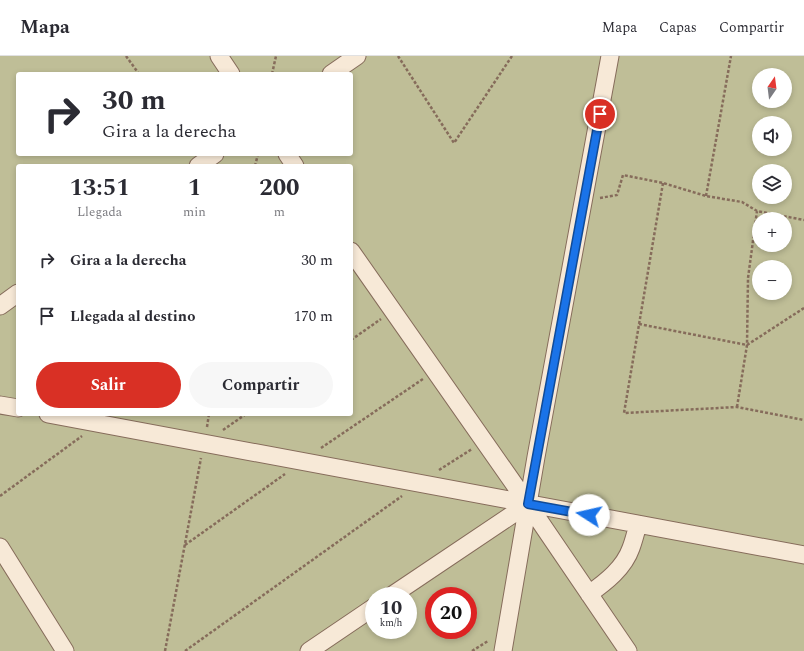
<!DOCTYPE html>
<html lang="es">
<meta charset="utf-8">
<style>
:root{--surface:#fff;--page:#f7f7f7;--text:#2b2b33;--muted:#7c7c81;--line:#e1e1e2;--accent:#d93025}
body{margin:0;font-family:Spectral,serif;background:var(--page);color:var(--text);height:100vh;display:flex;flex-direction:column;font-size:15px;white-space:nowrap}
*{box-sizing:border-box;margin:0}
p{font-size:13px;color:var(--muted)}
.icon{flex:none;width:22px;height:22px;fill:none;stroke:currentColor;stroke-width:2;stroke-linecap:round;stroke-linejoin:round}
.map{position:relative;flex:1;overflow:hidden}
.drawer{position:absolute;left:16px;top:108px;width:337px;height:252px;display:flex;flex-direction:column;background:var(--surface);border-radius:4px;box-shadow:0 2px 6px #0003}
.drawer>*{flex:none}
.top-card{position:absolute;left:16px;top:16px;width:337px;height:84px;border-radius:4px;box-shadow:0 2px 6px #0003;background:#fff;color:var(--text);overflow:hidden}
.needle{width:26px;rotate:14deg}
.controls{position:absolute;left:752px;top:12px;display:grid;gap:8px}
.controls a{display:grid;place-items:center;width:40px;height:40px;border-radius:50%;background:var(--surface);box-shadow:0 2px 6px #0003;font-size:20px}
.speed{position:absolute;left:365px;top:531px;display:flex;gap:8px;font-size:20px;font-weight:700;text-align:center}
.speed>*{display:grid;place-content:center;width:52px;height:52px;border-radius:50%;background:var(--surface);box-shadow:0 2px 6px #0003;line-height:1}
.speed small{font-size:10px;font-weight:400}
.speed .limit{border:6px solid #d22;background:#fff;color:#111}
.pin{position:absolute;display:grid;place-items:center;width:34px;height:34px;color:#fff;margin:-17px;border:2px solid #fff;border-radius:50%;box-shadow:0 1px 4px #0007}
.me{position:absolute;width:44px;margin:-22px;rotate:280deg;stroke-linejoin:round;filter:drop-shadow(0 0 3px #0008)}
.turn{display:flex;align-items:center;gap:14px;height:84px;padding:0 20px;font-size:18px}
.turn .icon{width:52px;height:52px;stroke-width:2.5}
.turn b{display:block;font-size:28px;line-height:34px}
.eta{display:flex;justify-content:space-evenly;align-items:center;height:68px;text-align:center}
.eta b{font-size:24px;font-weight:700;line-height:28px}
.primary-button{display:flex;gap:8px;margin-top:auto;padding:8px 20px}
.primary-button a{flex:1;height:46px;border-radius:24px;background:var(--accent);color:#fff;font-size:16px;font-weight:700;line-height:46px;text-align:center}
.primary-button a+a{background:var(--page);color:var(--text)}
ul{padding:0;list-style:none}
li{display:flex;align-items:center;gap:12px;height:56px;padding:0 20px}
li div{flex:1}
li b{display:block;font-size:15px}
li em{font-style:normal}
header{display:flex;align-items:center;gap:24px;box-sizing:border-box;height:56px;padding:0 20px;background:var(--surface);border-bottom:1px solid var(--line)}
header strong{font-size:19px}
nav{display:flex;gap:22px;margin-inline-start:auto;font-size:14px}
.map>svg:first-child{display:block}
.cemetery{fill:#bfbe97;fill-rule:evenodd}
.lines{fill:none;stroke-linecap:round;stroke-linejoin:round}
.minor-casing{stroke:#866c5b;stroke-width:19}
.path{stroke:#866c5b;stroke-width:2.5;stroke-dasharray:3 2;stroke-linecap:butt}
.minor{stroke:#f7e9d7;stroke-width:17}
.route-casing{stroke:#114b97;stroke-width:10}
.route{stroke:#1a73e8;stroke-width:7}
</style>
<header>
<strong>Mapa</strong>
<nav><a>Mapa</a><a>Capas</a><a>Compartir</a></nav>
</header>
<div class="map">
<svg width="804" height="595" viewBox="0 0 804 595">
<rect width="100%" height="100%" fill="#ecdbc4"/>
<path class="cemetery" d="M0,0H804V595H0ZM18,18H351V98H18ZM759,19H785V45H759ZM759,67H785V93H759ZM18,110H351V358H18ZM759,115H785V141H759ZM759,163H785V189H759ZM759,211H785V237H759ZM374,540H408V574H374ZM434,540H468V574H434Z"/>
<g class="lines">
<g class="minor-casing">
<path id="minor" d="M219,0L231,18
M331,18L357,0
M287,98L295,110
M198,110L215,98
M351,195L528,448L628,595
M0,250L18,237
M0,349L18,352
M48,358L804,499
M0,491L65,595
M589,538C606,526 624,512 631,492C634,484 636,476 638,468
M391,540L528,448
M309,595L374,551
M503,595L536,401L610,0"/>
</g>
<path class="path" d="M126,0L139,18
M398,0L454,87L512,0
M272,18L276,0
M255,110L258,98
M663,127L624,357L737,351L804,364
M706,140L731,0
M600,142L617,139L623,119L663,127L706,140L742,146L757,155L804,164
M639,268L747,289L804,252
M351,284L381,263
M737,351L747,289L748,222L757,155
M207,371L209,358
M223,374L246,358
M321,392L423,323
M439,414L472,393
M0,440L82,380
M185,489L285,418
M165,595L201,402
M185,595L402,440
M472,595L488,585"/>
<use href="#minor" class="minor"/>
</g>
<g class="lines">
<g class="route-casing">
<path id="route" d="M589,459L528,448L600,58"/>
</g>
<use href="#route" class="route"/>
</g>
</svg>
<div class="controls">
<a><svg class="needle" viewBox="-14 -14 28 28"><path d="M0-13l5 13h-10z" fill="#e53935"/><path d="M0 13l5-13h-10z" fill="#7c7c81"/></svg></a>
<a><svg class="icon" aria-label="sound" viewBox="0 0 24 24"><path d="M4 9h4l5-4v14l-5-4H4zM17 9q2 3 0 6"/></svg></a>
<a><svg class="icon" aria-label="layers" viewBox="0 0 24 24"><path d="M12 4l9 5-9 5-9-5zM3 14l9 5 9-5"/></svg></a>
<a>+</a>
<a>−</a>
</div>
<div class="speed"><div>10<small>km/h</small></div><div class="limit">20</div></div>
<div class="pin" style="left:600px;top:58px;background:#d93025"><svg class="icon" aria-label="arrive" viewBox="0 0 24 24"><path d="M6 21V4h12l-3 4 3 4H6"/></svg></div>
<svg class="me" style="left:589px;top:459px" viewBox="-20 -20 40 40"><circle r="19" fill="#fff"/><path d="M0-13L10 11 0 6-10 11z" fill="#1a73e8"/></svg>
<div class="top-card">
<div class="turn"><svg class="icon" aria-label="right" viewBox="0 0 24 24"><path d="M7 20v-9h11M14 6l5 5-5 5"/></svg><div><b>30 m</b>Gira a la derecha</div></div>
</div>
<section class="drawer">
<div class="eta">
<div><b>13:51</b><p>Llegada</p></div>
<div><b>1</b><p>min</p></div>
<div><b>200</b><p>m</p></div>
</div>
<ul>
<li><svg class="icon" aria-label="right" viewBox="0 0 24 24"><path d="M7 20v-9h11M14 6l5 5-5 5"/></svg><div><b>Gira a la derecha</b></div><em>30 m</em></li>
<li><svg class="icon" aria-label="arrive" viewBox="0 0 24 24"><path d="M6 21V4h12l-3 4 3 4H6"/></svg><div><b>Llegada al destino</b></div><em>170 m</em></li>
</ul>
<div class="primary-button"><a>Salir</a><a>Compartir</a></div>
</section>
</div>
